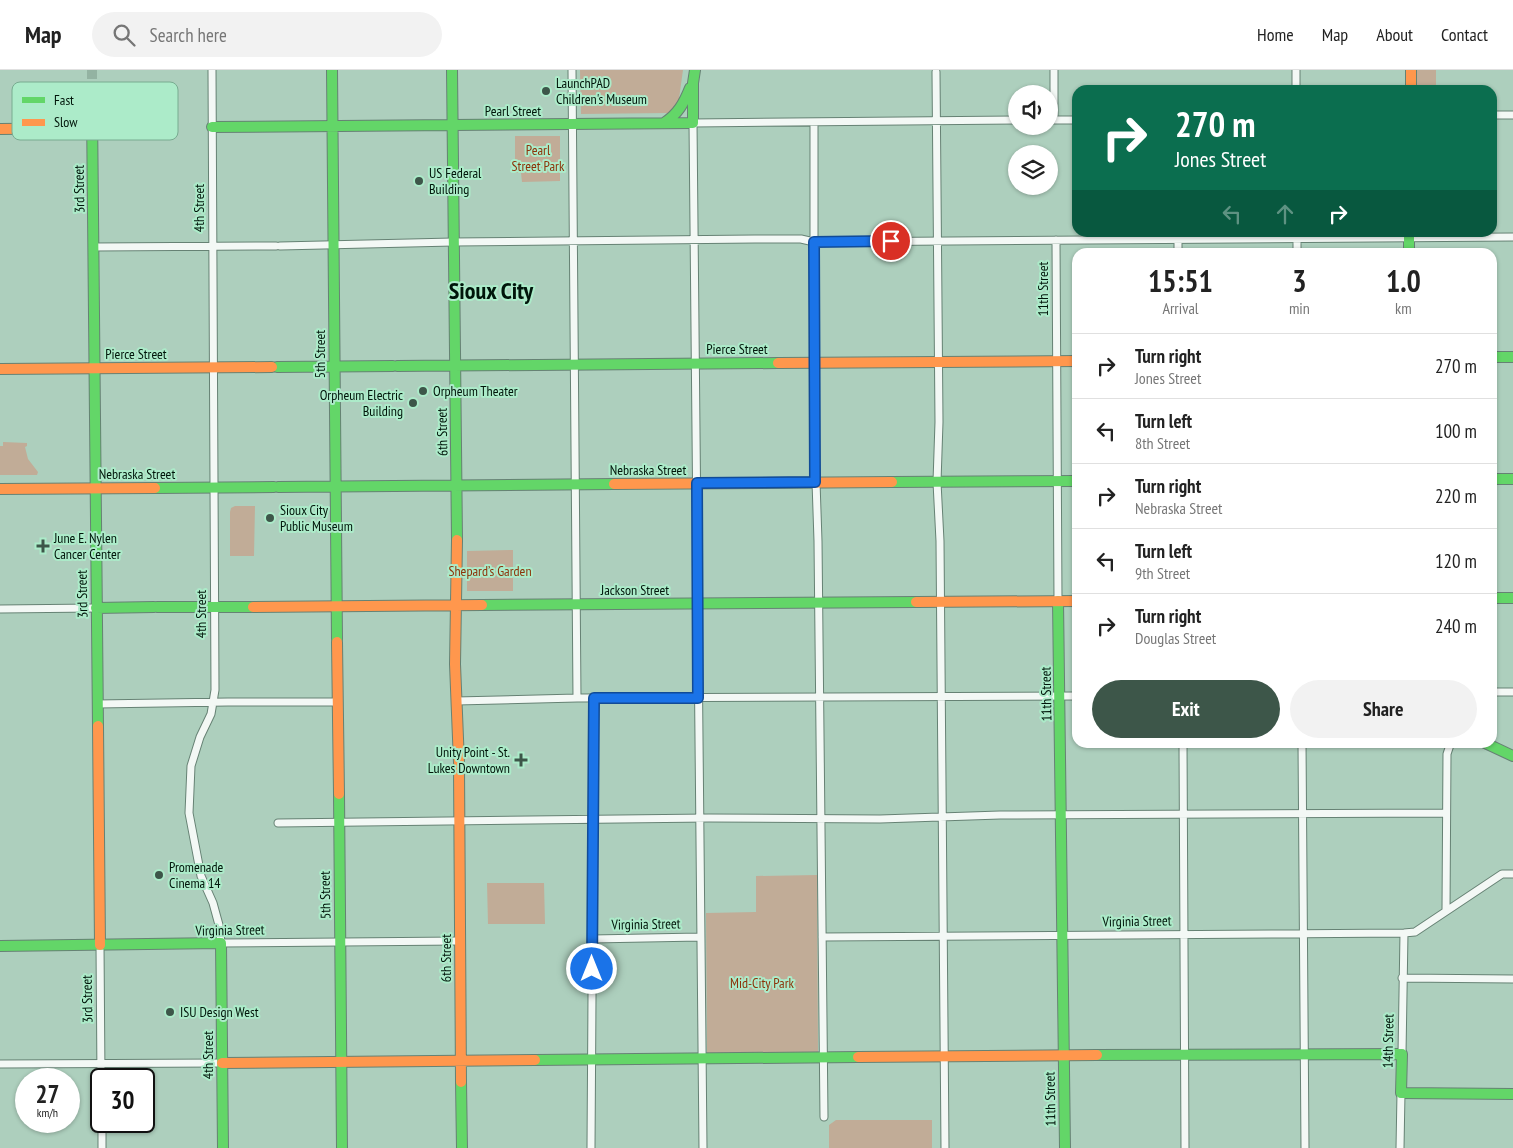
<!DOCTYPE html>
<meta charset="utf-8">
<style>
:root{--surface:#fff;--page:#f2f2f2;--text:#222;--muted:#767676;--line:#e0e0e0;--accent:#3d5649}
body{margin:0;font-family:"PT Sans Narrow",sans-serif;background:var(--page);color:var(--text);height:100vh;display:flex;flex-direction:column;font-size:19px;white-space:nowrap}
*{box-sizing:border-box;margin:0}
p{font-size:16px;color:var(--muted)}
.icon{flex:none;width:28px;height:28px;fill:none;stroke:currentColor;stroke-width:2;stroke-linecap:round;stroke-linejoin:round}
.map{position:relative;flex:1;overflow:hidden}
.sheet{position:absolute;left:1072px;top:178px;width:425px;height:500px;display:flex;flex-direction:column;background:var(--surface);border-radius:15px;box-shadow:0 1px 4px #0004}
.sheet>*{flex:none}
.top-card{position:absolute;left:1072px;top:15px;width:425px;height:152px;border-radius:15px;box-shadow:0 1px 4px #0004;background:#0b6e4f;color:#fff;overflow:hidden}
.buttons{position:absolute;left:1008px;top:15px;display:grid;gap:10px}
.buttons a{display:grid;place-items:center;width:50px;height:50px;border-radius:50%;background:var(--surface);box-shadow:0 1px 4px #0004;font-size:25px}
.speed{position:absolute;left:15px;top:998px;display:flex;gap:10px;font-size:25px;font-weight:700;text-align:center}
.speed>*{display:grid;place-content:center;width:65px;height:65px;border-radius:50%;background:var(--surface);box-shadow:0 1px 4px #0004;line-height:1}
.speed small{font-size:12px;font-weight:400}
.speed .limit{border:2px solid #111;border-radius:8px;background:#fff;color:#111}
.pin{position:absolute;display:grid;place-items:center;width:42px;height:42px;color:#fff;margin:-21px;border:2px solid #fff;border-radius:50%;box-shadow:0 1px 5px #0007}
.me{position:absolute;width:55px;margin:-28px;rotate:0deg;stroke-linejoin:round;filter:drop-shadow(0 0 4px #0008)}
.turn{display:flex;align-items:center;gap:18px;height:105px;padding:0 20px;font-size:22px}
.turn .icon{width:65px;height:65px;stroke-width:2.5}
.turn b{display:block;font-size:35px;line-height:42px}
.lanes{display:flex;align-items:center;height:48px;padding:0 20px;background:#0003;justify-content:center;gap:25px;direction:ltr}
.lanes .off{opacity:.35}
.eta{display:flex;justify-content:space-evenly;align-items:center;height:85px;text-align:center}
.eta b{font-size:30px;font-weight:800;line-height:35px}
.action{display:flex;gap:10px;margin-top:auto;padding:10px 20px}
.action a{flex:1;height:58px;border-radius:30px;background:var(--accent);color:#fff;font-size:20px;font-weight:800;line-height:58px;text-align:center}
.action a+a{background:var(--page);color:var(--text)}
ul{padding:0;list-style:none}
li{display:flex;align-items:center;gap:15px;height:65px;padding:0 20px;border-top:1px solid var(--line)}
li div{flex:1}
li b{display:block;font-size:19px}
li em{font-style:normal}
header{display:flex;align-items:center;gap:30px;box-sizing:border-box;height:70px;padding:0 25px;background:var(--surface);border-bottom:1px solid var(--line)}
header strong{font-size:24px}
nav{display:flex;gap:28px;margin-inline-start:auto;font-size:18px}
.search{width:350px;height:45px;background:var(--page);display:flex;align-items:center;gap:12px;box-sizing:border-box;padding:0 18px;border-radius:28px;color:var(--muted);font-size:19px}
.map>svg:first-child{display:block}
.green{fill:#c1ac97}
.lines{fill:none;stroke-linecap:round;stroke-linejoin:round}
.secondary-tunnel{stroke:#93b3a2;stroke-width:10;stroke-dasharray:10 5;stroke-linecap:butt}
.street-casing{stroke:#668274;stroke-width:9}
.fast-casing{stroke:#668274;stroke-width:12}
.slow-casing{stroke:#668274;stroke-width:12}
.street{stroke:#f3f8f5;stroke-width:7}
.fast{stroke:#63d668;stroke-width:10}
.slow{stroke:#ff974d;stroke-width:10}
.route-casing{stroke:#114b97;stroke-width:12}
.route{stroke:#1a73e8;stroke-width:9}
.poi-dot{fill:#3d5649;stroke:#acebc9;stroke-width:2}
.labels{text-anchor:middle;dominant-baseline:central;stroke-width:4;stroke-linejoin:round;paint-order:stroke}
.poi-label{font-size:14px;fill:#00150a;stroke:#acebc9;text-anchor:start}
.street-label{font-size:14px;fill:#00150a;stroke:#acebc9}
.park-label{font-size:14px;fill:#8d330a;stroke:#acebc9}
.town-label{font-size:24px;font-weight:bold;fill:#00150a;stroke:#acebc9}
.key{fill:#acebc9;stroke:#78ab90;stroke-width:1}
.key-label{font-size:14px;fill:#00150a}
</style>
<header>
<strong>Map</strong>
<div class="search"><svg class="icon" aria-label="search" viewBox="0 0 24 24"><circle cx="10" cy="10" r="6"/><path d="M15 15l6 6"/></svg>Search here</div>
<nav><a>Home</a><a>Map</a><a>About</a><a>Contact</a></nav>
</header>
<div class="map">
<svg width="1513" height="1078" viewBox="0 0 1513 1078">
<rect width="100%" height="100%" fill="#adcfbd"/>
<path class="green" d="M580,0H683L678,36L668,43L581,44Z
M1415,0H1436V20H1415Z
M515,66H560V111L522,112L521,103H515Z
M3,372L27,373V376L25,377L28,389L38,402L37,405H0V376H3Z
M235,436H255L254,486H230V442L231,438Z
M513,480V521H467V481Z
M817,805L818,982L707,983L706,843L756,842V806Z
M487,813H544L545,854H488Z
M836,1050H932V1078H829V1055Z"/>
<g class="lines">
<path class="secondary-tunnel" d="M92,39V0"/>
<g class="street-casing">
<path id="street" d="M212,0L215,620L211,644L200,667L191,696L189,743L201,806L213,833L219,855L221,873L460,871
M572,0L577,628
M1296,0V20
M936,2L939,352L937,412L940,471L945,1078
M1492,45H1513
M1049,50H1078
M1054,50V0
M814,52V352L818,471L824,1047
M1297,162V182
M1056,170L1058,531
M280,176L453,172L755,169H801L814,172L1513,167
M94,177L276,176
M1178,182V162
M0,539L96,538
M1492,622H1513
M456,631L577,628L1078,626
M97,634L228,632H337
M1183,672L1185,1078
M1302,672L1305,1078
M278,753L709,748L880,749L1000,745L1446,743
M1446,841L1447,684L1451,672
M822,867L1404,863L1415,862L1502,804H1513
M592,869L700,867
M100,875L101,1009
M1402,908L1513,909
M1402,984L1404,863
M0,994L222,993
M102,1051V1078
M591,1078L594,628
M703,1078L693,53L1016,50
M1400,1078L1401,1023"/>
</g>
<g class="fast-casing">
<path id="fast" d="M332,0L337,569
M452,0L457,470
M92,39L98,656
M664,53C678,44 684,33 690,18
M212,57L693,53V13L695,0
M1409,162V182
M1492,287H1513
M397,296L778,293
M277,297L393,296
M1492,409H1513
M892,412L1078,411
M278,417L614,414
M155,418L274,417
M1492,528H1513
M1058,531L1065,1078
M482,535L916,532
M157,537H251
M96,538L154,537
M1483,672L1513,686
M339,724L342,1078
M0,876L221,873L223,1078
M1097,985L1402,984L1401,1023L1513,1024
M535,990L858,987
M461,1012L462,1078"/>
</g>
<g class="slow-casing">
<path id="slow" d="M1411,0V20
M0,59L93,58
M778,293L1078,291
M0,299L272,297
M614,414L892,412
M0,419L155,418
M457,470L455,594L459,693
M916,532L1078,531
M253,537L482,535
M337,572L339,724
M98,656L100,875
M459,698L461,1012
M858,987L1097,985
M222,993L535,990"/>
</g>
<use href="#street" class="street"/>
<use href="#fast" class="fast"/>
<use href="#slow" class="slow"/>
</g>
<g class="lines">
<g class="route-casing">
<path id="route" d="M592,899L594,628H698L697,413L815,412L814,172L891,171"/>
</g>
<use href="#route" class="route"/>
</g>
<g class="poi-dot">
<circle cx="546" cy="21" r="5"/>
<circle cx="419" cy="111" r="5"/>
<circle cx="423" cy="321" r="5"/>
<circle cx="413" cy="333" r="5"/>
<circle cx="270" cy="448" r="5"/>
<path d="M40.5 468.5h5v5h5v5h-5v5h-5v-5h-5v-5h5z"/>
<path d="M518.5 682.5h5v5h5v5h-5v5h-5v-5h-5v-5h5z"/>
<circle cx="159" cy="805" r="5"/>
<circle cx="170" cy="942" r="5"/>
</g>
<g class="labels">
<g class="poi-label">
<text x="556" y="13">LaunchPAD<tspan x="556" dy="16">Children's Museum</tspan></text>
<text x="429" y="103">US Federal<tspan x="429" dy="16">Building</tspan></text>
<text x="433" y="321">Orpheum Theater</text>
<text x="403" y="325" text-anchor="end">Orpheum Electric<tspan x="403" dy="16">Building</tspan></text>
<text x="280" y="440">Sioux City<tspan x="280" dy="16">Public Museum</tspan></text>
<text x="54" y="468">June E. Nylen<tspan x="54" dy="16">Cancer Center</tspan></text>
<text x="510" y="682" text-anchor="end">Unity Point - St.<tspan x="510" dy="16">Lukes Downtown</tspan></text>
<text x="169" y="797">Promenade<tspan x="169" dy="16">Cinema 14</tspan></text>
<text x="180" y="942">ISU Design West</text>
</g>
<g class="street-label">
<text x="513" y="41">Pearl Street</text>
<text transform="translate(79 119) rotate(-91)">3rd Street</text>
<text transform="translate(199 138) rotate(-90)">4th Street</text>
<text transform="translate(1043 219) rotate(-90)">11th Street</text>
<text x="737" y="279">Pierce Street</text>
<text x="136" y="284">Pierce Street</text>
<text transform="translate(320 284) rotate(-90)">5th Street</text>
<text transform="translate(442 362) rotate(-91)">6th Street</text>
<text x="648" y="400">Nebraska Street</text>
<text x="137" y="404">Nebraska Street</text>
<text x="635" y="520">Jackson Street</text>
<text transform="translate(82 524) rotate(-91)">3rd Street</text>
<text transform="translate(201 544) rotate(-90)">4th Street</text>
<text transform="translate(1046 624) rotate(-91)">11th Street</text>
<text transform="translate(325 825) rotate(-91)">5th Street</text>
<text transform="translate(1137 851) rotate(-1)">Virginia Street</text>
<text transform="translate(646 854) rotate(-1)">Virginia Street</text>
<text transform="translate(230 860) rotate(-1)">Virginia Street</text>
<text transform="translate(446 888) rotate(-90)">6th Street</text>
<text transform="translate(87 929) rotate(-91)">3rd Street</text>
<text transform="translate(1388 971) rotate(-89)">14th Street</text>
<text transform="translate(208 985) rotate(-90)">4th Street</text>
<text transform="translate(1050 1029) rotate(-91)">11th Street</text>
</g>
<g class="park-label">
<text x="538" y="80">Pearl<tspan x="538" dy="16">Street Park</tspan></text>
<text x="490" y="501">Shepard’s Garden</text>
<text x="762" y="913">Mid-City Park</text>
</g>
<g class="town-label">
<text x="491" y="220">Sioux City</text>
</g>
</g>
<rect x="12" y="12" width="166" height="58" rx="8" class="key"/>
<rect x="22" y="27" width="23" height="6" fill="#63d668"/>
<rect x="22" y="49" width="23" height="7" fill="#ff974d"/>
<g class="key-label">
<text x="54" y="35">Fast</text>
<text x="54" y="57">Slow</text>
</g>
</svg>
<div class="buttons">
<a><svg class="icon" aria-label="sound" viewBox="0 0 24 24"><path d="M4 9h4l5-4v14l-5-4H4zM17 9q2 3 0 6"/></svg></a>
<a><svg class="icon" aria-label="layers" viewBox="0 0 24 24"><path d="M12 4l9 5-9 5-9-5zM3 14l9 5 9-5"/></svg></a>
</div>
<div class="speed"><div>27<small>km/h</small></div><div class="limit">30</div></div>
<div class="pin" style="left:891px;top:171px;background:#d93025"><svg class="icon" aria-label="arrive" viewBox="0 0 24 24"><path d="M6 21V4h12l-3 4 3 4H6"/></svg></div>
<svg class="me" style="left:592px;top:899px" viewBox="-20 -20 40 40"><circle r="17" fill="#1a73e8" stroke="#fff" stroke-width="3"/><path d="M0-11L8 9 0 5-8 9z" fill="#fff"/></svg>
<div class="top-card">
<div class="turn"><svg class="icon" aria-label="right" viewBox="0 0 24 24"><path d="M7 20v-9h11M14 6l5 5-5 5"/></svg><div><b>270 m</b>Jones Street</div></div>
<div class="lanes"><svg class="icon off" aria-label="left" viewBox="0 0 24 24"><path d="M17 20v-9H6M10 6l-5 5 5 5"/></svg><svg class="icon off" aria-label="ahead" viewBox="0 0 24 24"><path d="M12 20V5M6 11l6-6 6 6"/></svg><svg class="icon" aria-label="right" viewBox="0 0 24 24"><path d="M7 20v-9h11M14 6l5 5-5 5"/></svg></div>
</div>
<section class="sheet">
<div class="eta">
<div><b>15:51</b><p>Arrival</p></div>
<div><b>3</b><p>min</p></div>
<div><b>1.0</b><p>km</p></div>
</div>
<ul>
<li><svg class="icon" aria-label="right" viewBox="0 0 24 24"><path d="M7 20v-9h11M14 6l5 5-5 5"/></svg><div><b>Turn right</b><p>Jones Street</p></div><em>270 m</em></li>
<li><svg class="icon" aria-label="left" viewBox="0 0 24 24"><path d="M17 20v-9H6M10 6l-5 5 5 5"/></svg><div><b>Turn left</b><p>8th Street</p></div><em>100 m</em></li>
<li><svg class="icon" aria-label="right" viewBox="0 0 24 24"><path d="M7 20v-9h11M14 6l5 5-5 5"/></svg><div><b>Turn right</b><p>Nebraska Street</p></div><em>220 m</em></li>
<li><svg class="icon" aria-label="left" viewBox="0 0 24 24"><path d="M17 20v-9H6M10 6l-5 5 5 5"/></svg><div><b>Turn left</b><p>9th Street</p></div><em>120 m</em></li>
<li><svg class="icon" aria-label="right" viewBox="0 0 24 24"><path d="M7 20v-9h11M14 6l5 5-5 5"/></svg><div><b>Turn right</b><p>Douglas Street</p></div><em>240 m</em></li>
</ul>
<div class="action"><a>Exit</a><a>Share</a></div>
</section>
</div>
